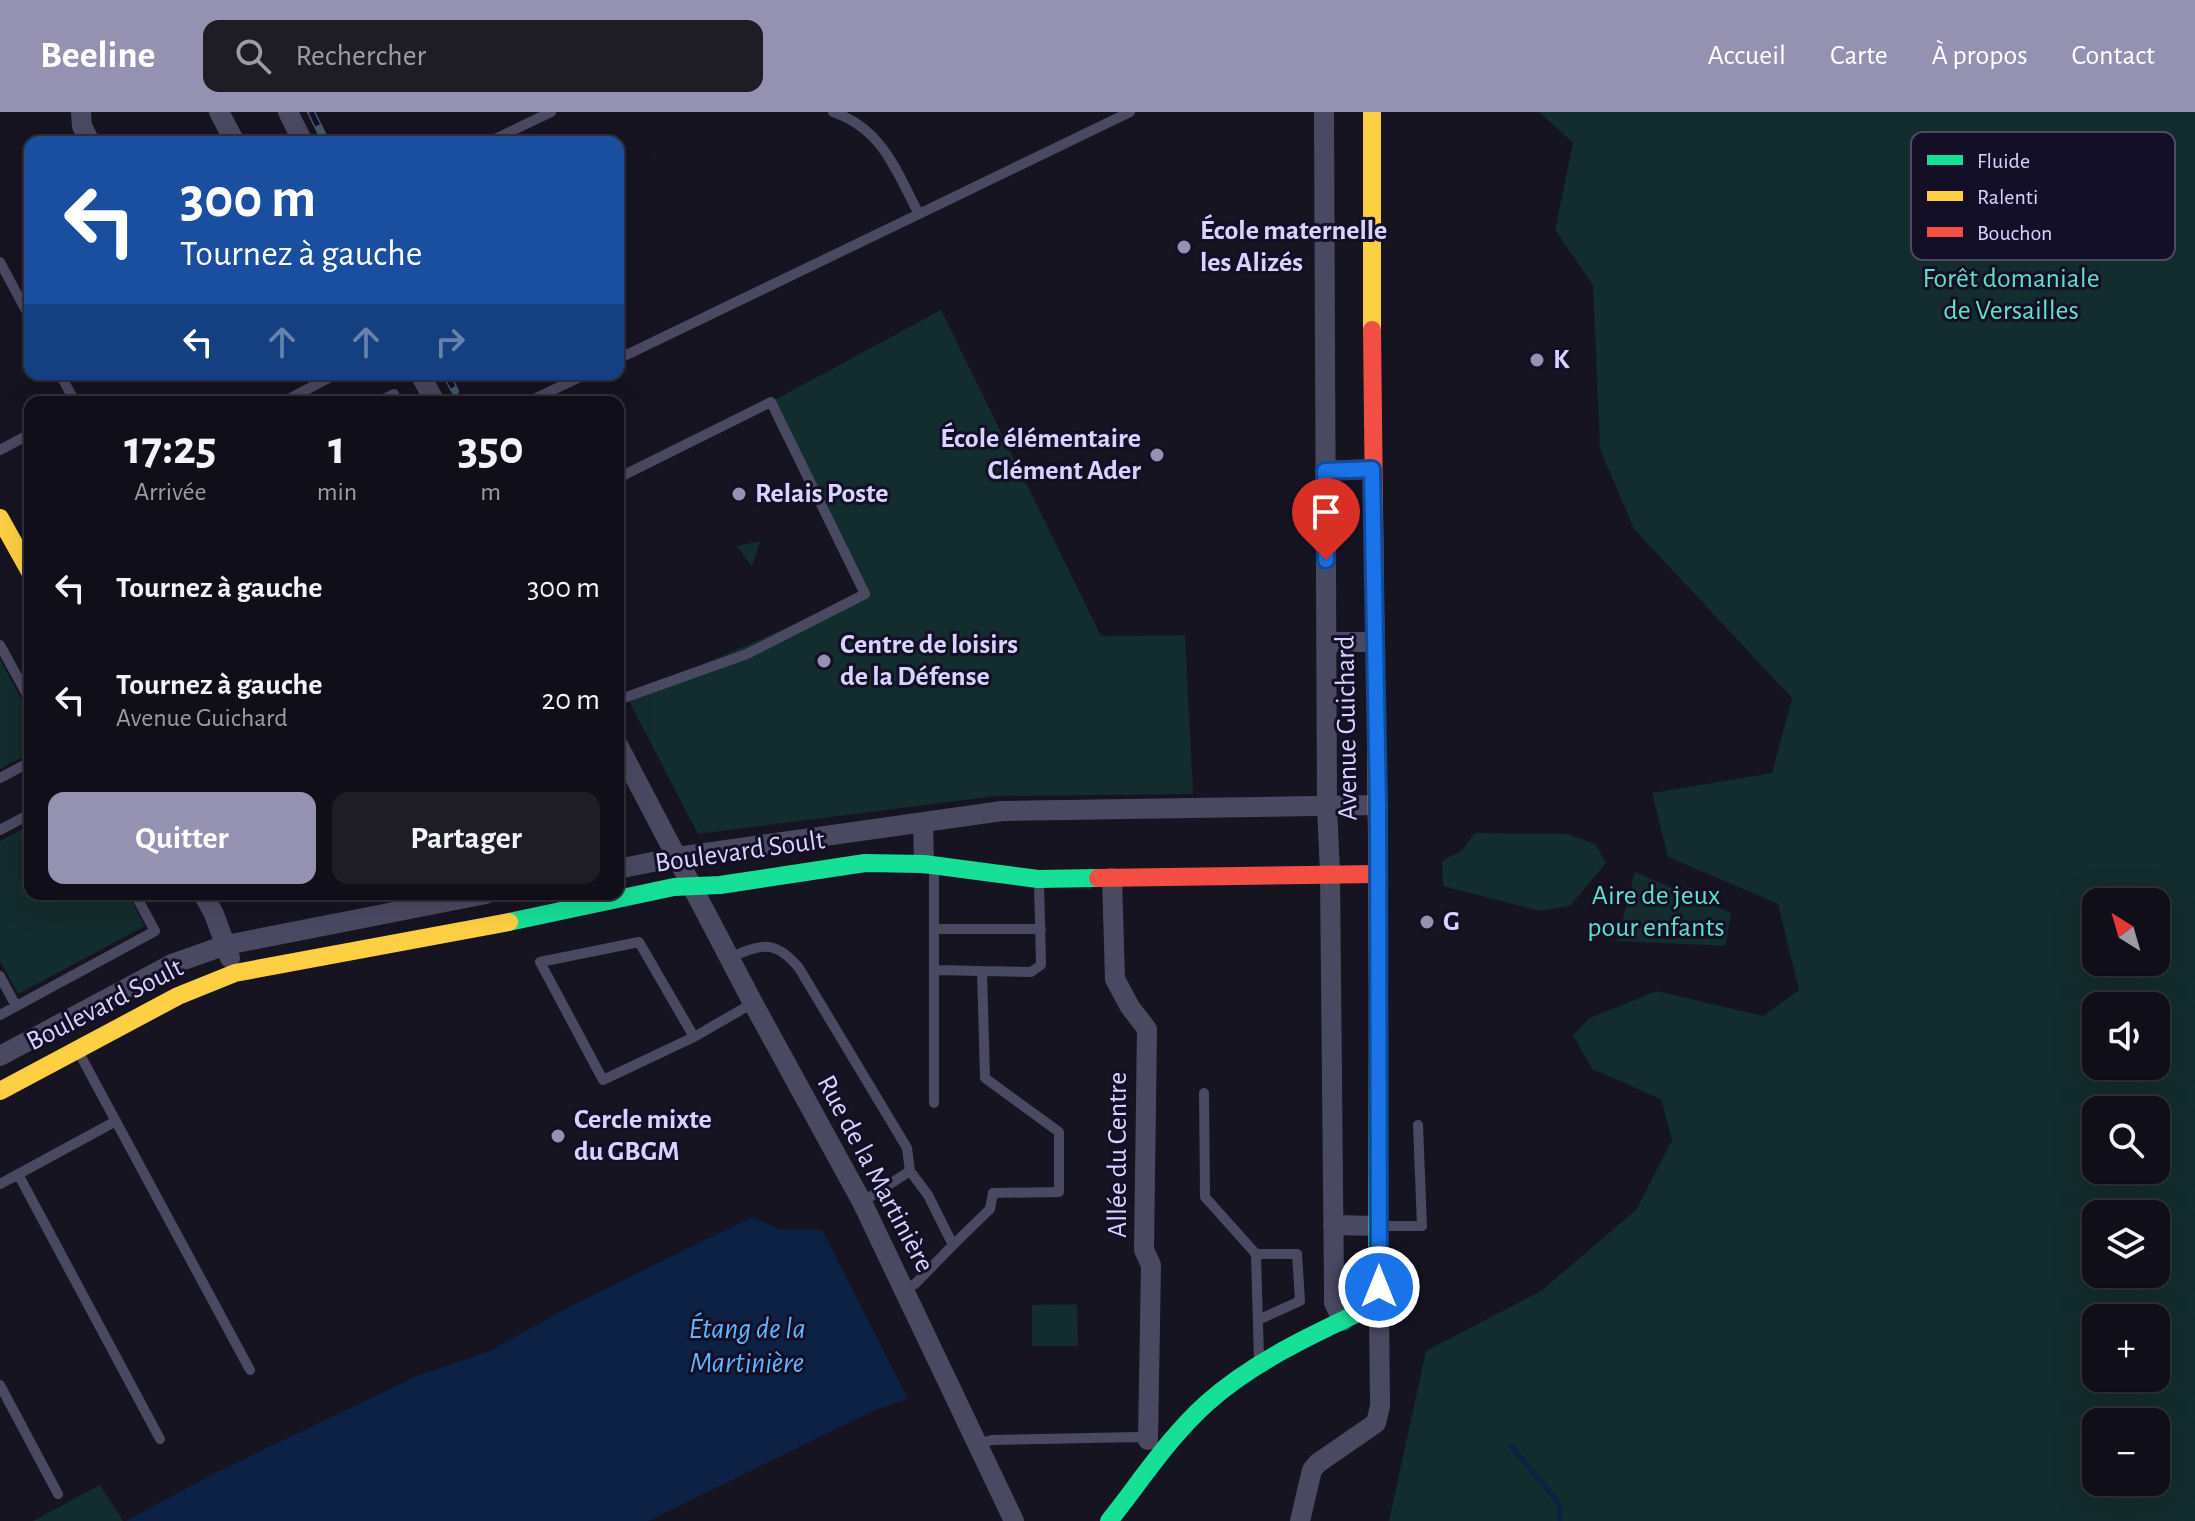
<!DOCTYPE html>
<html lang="fr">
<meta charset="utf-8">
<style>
:root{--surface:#100f19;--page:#1e1d26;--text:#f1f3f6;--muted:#9c9ca2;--line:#302f38;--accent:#9591b1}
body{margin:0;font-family:"Alegreya Sans",sans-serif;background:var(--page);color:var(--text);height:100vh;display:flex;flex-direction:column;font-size:30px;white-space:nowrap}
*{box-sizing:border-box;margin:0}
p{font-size:26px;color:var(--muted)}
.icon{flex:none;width:44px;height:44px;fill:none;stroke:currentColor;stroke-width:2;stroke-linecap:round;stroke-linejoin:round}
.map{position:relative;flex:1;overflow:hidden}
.side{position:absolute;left:24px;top:284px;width:600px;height:504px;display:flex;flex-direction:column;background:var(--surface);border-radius:16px;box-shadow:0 8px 32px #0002,0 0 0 2px var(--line)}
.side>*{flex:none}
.hud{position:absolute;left:24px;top:24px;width:600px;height:244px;border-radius:16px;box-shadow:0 8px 32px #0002,0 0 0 2px var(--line);background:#1a4fa0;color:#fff;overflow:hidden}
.needle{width:52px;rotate:323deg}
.buttons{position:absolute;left:2082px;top:776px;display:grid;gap:16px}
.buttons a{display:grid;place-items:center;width:88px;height:88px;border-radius:16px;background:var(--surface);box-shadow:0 8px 32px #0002,0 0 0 2px var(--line);font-size:40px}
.pin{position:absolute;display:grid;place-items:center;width:68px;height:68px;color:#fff;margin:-82px -34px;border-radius:50% 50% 50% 0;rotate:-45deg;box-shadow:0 0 8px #0007}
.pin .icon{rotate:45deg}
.me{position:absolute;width:88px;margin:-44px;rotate:0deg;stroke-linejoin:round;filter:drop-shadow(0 0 6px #0008)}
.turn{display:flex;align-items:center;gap:28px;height:168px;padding:0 24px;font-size:36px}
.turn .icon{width:104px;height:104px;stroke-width:2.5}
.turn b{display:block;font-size:56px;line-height:68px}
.lanes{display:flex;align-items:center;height:76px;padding:0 24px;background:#0003;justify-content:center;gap:40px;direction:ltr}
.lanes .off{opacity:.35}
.eta{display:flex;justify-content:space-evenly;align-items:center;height:136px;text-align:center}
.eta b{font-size:48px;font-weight:700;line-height:56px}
.primary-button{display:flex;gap:16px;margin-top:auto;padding:16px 24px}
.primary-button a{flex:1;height:92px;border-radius:16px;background:var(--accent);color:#fff;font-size:32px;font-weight:700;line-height:92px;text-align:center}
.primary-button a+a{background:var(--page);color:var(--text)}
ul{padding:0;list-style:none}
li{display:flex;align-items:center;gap:24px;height:112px;padding:0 24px}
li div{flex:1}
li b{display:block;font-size:30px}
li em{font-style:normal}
header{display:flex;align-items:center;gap:48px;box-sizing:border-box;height:112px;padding:0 40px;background:var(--accent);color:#fff}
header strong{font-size:38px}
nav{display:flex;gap:44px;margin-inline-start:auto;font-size:28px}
.search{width:560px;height:72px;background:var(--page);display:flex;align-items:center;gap:20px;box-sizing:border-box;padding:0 28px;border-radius:16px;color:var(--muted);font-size:30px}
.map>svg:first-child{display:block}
.green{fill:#132c2d;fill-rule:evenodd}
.water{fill:#0d2144}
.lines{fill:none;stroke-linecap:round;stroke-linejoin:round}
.stream{stroke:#0d2144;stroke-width:5}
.lane{stroke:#4a4962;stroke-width:10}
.street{stroke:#4a4962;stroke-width:20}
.fast{stroke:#16e098;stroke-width:18}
.slow{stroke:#ffcf43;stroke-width:18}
.jam{stroke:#f24e42;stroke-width:18}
.rail-casing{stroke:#43596b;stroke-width:8}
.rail{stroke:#130f26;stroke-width:5;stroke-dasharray:15;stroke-linecap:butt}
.route-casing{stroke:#114b97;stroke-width:20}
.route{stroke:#1a73e8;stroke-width:14}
.poi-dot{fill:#9591b1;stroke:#130f26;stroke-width:3}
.labels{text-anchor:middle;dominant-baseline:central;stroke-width:6;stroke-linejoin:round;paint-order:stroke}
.poi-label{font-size:28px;font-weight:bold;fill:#d9d4ff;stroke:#130f26;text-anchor:start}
.park-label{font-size:28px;fill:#5fe0c0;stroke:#130f26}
.street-label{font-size:28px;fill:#d9d4ff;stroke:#130f26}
.water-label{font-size:30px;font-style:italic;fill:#62b6ff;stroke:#130f26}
.key{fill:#130f26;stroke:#4e4a67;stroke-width:2}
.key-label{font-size:22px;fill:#d9d4ff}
</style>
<header>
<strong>Beeline</strong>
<div class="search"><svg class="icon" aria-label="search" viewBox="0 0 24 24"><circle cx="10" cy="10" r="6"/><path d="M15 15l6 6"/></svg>Rechercher</div>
<nav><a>Accueil</a><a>Carte</a><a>À propos</a><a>Contact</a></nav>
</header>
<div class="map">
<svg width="2195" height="1409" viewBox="0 0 2195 1409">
<rect width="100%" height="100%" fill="#161421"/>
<path class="green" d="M1539,0H2195V1409H1389L1426,1239L1541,1179L1636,1098L1672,1028L1661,987L1592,957L1573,923L1590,906L1657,879L1763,904L1799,878L1778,792L1668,745L1652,681L1772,661L1792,586L1634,417L1600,337L1593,173L1555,118L1573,31ZM2096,790H2156V850H2096ZM2096,894H2156V954H2096ZM2096,998H2156V1058H2096ZM2096,1102H2156V1162H2096ZM2156,1206V1266H2096V1206ZM2156,1310V1370H2096V1310Z
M941,198L1101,524L1185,523L1193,682L996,684L698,722L627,585L865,482L771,290Z
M760,429L752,455L737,434Z
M0,547L30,603V641L0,657Z
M30,713V782H128L145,814L18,882L0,849V729Z
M1475,721L1568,722L1595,732L1606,751L1570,794L1539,799L1443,774L1442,749L1462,738Z
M1635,760L1731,801L1725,834L1617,829Z
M1077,1192L1078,1234H1032V1193Z
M100,1373L123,1409H33Z"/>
<path class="water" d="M752,1105L782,1118H822L908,1287L875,1298L648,1409H126L213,1362L417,1264L490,1239L571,1194Z"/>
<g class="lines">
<path class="stream" d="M1511,1334L1559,1391L1560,1409"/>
<path class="lane" d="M489,30L551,0
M919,102L1130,0
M0,150L30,206
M618,247L919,102C896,59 883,17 833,0
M60,262L75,290
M288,290L287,288L336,262
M378,290L394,282
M528,290L586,262
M0,338L30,322
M618,366L771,290L865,482L747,542L618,588
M0,533L30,588
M0,666L30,650
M0,718L30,702
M934,757V991
M936,817H1041
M729,846C762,832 775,827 799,856L907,1036L910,1059L862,1090
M935,858L982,859
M0,864L16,894
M0,903L155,819L135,782
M694,925L603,968L540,850L639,830L694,925L753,891
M78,939L250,1258
M1204,981L1205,1085L1256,1142L1259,1248
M18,1062L160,1327
M0,1072L116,1009
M1380,1114H1422L1418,1013
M953,1133L990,1097L993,1081L1059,1080V1020L985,966L982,859L1031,860L1041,853L1039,770
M1256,1142H1297L1300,1189L1258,1208
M905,1178L916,1171L953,1133L928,1083L910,1059
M0,1273L58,1382
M978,1332L992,1328L1139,1325L1150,1330"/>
<path class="street" d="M81,0L82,14L90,30
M219,0L235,30
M288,0L303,30
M1324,0L1327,695L1330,761L1334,1175V1191L1343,1209
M420,262L435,290
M1325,359L1372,357
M1326,530H1373
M618,633L753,891L862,1090L1014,1409
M923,710L924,752
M618,757L677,745L1002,699L1378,693
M1112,766L1115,867L1130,895L1147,917L1144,1138L1151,1153L1148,1328
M203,782L214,802L230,846
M0,944L172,852L226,833L486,782
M1333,1113L1378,1114
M1300,1409L1312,1358L1318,1351L1376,1311L1380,1294L1379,1198L1377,1192"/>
<path class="fast" d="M509,810L674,775L720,773L865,751L924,752L1038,767L1098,766
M1109,1409C1141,1369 1169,1325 1207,1291C1256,1247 1319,1220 1377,1192L1378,878"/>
<path class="slow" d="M1372,0V218
M0,406L30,460
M1376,571L1378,878
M0,979L178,884L235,861L509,810"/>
<path class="jam" d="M1372,218L1376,571
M1098,766L1377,762"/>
<g class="rail-casing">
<path id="rail" d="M311,0L326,30
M446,262L455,279"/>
</g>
<use href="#rail" class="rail"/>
</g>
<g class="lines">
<g class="route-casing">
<path id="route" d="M1326,448L1325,359L1372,357L1378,693L1379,1175"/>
</g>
<use href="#route" class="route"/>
</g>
<g class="poi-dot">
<circle cx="1184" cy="135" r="8"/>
<circle cx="1537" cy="248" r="8"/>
<circle cx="1157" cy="343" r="8"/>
<circle cx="739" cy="382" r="8"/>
<circle cx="824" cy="549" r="8"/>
<circle cx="1427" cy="810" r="8"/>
<circle cx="558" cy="1024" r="8"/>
</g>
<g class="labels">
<g class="poi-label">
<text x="1200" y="119">École maternelle<tspan x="1200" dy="32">les Alizés</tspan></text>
<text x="1553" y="248">K</text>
<text x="1141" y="327" text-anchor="end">École élémentaire<tspan x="1141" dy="32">Clément Ader</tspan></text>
<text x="755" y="382">Relais Poste</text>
<text x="840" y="533">Centre de loisirs<tspan x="840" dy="32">de la Défense</tspan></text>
<text x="1443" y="810">G</text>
<text x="574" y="1008">Cercle mixte<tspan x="574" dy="32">du GBGM</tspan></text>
</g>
<g class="park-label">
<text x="2011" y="167">Forêt domaniale<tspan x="2011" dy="32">de Versailles</tspan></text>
<text x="1656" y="784">Aire de jeux<tspan x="1656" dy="32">pour enfants</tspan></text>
</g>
<g class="street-label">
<text transform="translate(1347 616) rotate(-91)">Avenue Guichard</text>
<text transform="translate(740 740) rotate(-8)">Boulevard Soult</text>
<text transform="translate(105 893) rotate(-27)">Boulevard Soult</text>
<text transform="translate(1118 1043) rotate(-90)">Allée du Centre</text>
<text transform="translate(875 1062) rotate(62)">Rue de la Martinière</text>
</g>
<g class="water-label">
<text x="747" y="1217">Étang de la<tspan x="747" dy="34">Martinière</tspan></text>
</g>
</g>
<rect x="1911" y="20" width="264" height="128" rx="12" class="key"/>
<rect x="1927" y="43" width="36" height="10" fill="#16e098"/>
<rect x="1927" y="79" width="36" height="10" fill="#ffcf43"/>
<rect x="1927" y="115" width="36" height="10" fill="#f24e42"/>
<g class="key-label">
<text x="1977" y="56">Fluide</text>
<text x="1977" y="92">Ralenti</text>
<text x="1977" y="128">Bouchon</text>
</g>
</svg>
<div class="buttons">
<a><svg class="needle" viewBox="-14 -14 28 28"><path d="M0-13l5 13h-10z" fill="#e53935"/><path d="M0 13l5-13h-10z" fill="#9c9ca2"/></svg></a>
<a><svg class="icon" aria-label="sound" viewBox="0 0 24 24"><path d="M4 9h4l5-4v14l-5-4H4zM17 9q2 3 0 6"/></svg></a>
<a><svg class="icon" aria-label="search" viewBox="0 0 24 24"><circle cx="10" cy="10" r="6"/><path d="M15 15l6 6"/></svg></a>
<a><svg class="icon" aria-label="layers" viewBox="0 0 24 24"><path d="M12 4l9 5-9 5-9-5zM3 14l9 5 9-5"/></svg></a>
<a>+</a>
<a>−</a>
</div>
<div class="pin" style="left:1326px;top:448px;background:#d93025"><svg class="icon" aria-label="arrive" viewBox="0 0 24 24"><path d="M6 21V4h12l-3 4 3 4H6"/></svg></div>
<svg class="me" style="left:1379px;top:1175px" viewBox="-20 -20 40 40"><circle r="17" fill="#1a73e8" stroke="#fff" stroke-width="3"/><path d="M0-11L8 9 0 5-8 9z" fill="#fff"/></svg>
<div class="hud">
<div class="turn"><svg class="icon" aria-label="left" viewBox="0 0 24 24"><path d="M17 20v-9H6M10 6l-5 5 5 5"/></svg><div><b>300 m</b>Tournez à gauche</div></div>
<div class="lanes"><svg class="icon" aria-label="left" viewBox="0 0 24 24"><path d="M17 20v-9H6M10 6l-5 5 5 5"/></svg><svg class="icon off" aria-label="ahead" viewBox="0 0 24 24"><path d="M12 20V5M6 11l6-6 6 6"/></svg><svg class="icon off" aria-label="ahead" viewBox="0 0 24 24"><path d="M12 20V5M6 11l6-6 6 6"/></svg><svg class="icon off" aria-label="right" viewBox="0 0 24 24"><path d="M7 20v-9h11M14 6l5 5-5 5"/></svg></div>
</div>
<section class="side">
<div class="eta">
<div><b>17:25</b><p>Arrivée</p></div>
<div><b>1</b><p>min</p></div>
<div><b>350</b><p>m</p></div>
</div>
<ul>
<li><svg class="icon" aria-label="left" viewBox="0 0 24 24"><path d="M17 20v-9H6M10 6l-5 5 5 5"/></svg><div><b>Tournez à gauche</b></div><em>300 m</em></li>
<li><svg class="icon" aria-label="left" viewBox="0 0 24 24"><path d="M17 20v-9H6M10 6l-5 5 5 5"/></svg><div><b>Tournez à gauche</b><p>Avenue Guichard</p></div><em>20 m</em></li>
</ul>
<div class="primary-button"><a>Quitter</a><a>Partager</a></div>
</section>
</div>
